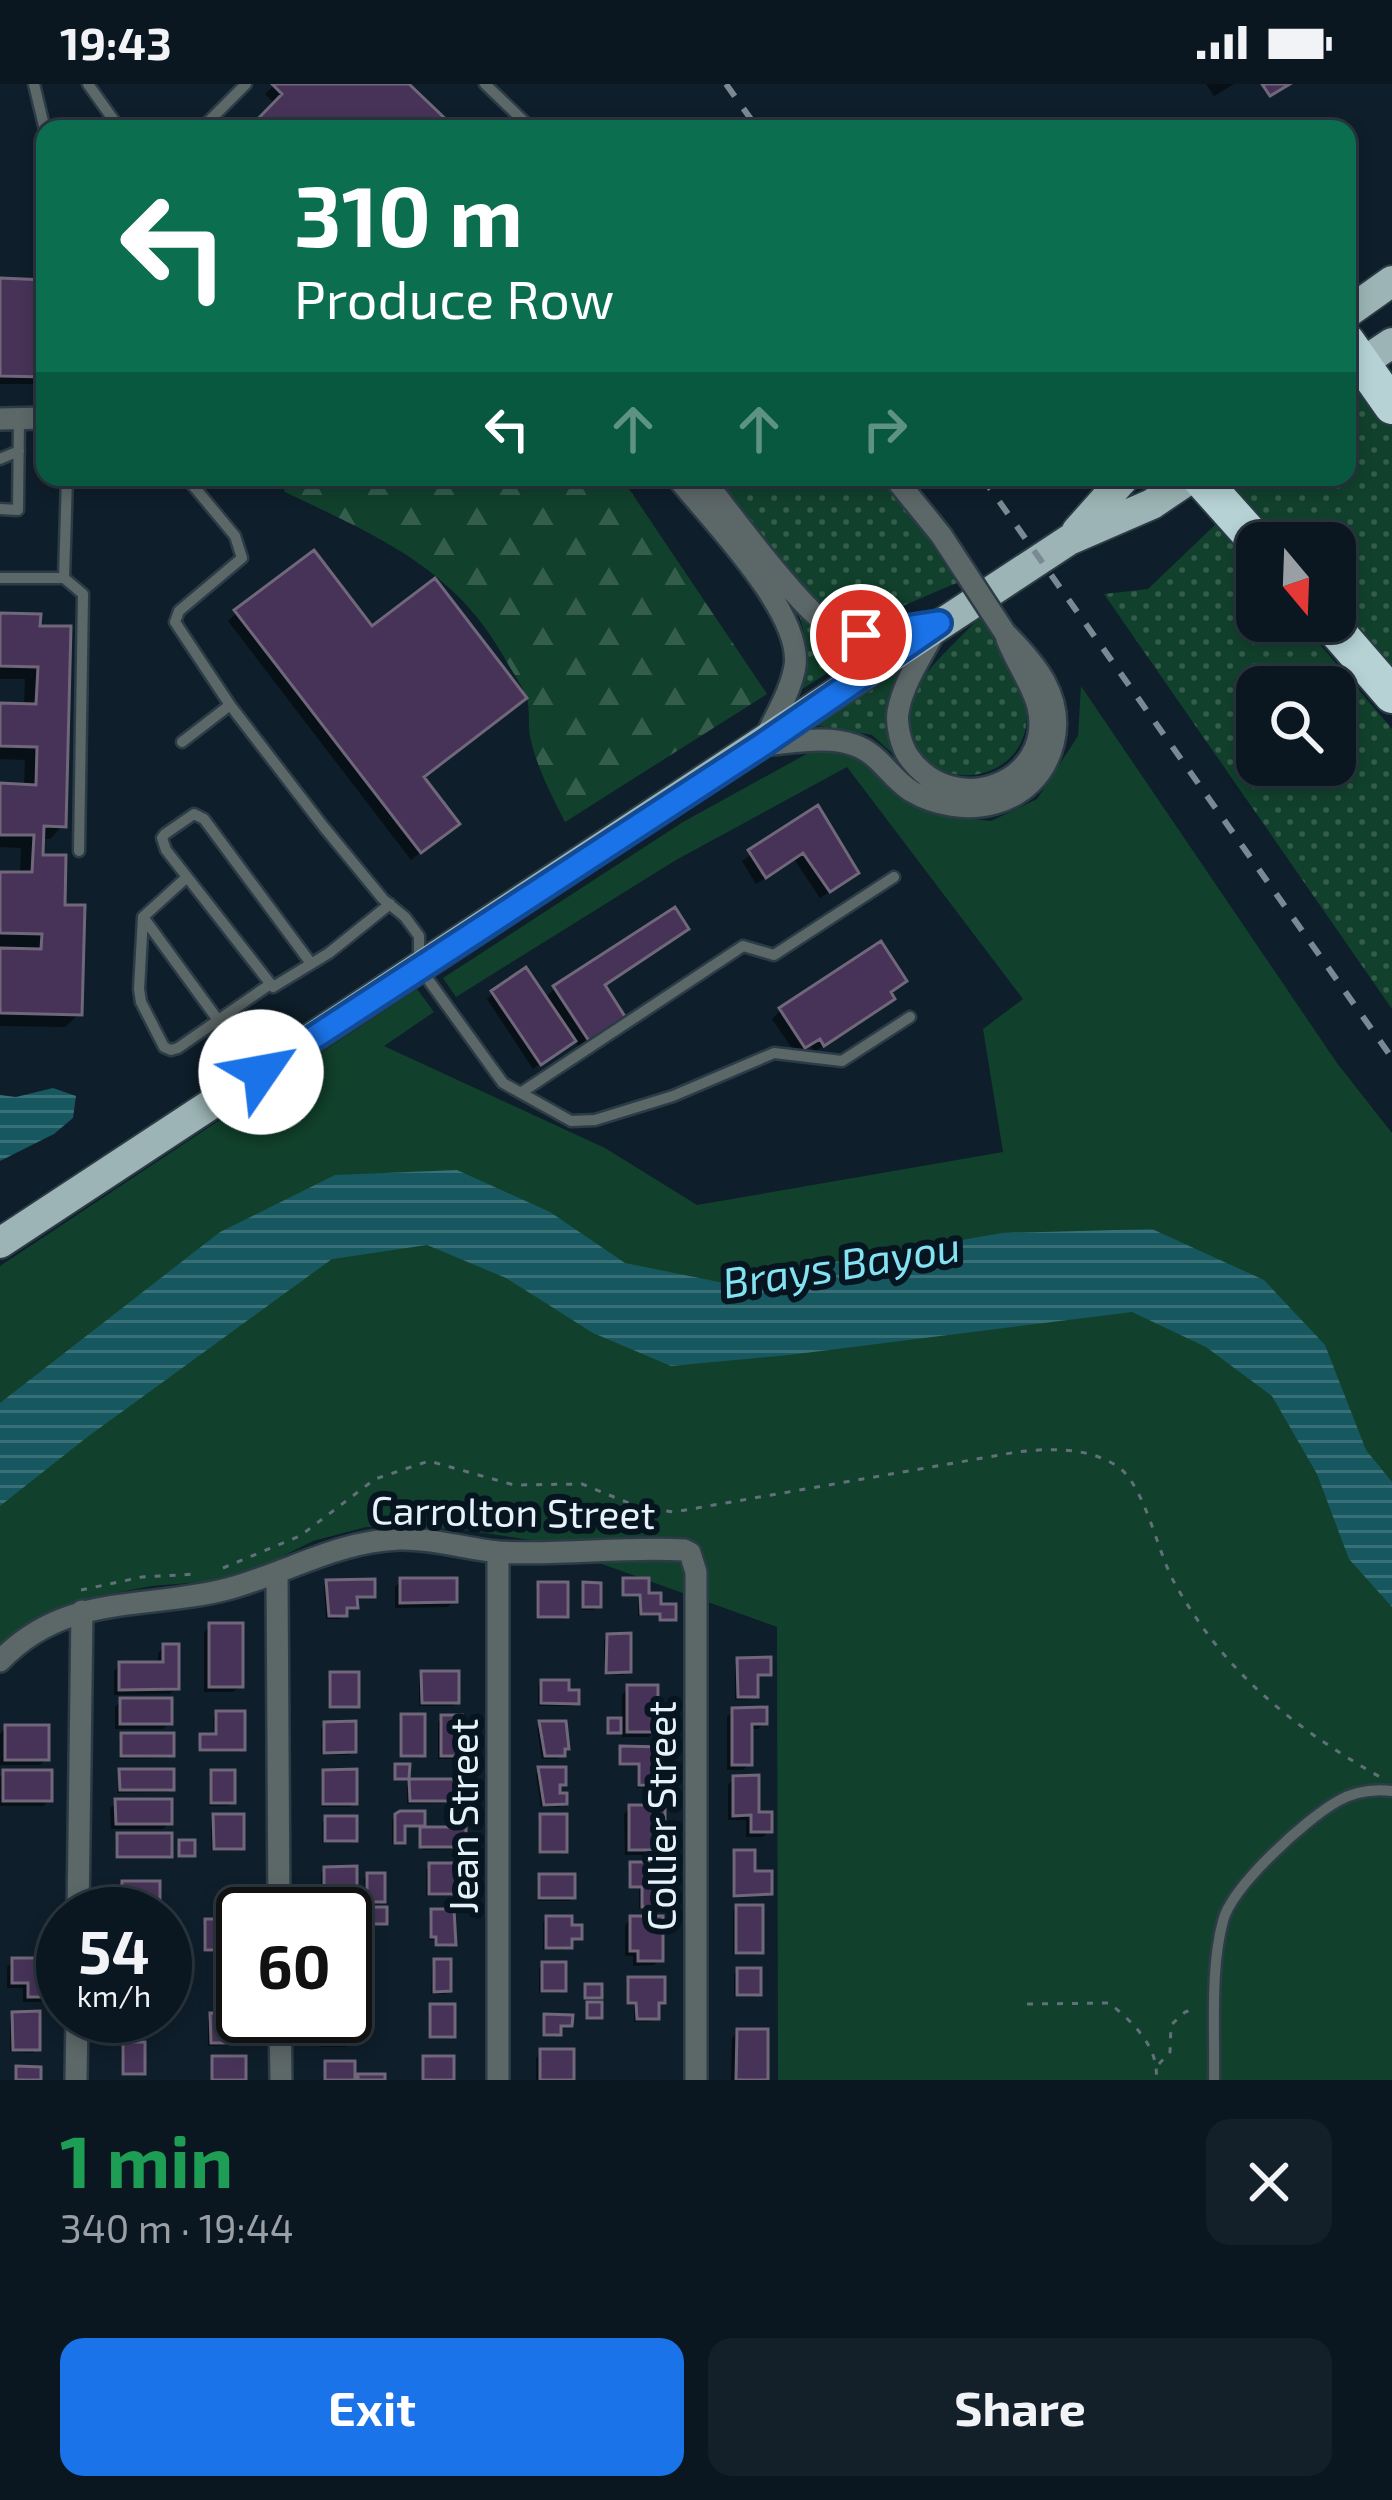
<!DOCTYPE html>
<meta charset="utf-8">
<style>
:root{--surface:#0a1620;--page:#131f29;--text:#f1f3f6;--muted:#999fa5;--line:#2a353e;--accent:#1a73e8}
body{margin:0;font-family:"Exo 2",sans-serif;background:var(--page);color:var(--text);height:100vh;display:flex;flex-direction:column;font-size:45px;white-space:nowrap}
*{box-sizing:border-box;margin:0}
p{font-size:39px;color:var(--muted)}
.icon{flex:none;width:66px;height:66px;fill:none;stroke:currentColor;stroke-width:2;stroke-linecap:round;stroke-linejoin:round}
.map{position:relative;height:1996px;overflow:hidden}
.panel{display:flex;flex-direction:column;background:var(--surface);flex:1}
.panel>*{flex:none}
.guide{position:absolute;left:36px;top:36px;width:1320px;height:366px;border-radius:24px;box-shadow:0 6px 18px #0003,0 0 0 3px var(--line);background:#0b6e4f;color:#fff;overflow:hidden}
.needle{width:78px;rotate:161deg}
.controls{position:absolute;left:1236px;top:438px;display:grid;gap:24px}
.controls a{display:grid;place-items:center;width:120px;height:120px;border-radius:24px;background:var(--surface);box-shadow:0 6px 18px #0003,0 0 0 3px var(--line);font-size:60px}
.speed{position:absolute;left:36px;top:1803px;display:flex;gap:24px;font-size:60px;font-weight:700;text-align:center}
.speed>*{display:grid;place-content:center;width:156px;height:156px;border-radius:50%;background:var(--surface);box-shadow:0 6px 18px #0003,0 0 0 3px var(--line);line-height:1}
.speed small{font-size:30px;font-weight:400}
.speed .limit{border:6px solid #111;border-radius:18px;background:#fff;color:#111}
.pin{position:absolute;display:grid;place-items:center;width:102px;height:102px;color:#fff;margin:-51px;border:6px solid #fff;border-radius:50%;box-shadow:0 3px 12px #0007}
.me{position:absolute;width:132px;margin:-66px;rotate:57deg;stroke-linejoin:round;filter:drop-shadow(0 0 9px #0008)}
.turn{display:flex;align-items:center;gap:42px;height:252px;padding:0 60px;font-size:54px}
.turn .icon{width:156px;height:156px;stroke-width:2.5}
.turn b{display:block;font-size:84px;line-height:102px}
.lanes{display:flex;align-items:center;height:114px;padding:0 60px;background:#0003;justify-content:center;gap:60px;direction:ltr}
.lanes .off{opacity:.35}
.round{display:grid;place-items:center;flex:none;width:126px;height:126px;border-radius:24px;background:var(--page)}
.summary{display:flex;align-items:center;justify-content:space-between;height:204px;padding:0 60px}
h1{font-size:72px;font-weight:700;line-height:90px;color:#1e9e55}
.cta{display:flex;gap:24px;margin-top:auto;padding:24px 60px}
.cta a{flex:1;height:138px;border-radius:24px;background:var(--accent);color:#fff;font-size:48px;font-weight:700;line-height:138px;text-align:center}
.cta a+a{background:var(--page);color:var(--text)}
.status{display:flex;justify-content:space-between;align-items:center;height:84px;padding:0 60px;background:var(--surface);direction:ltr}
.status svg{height:33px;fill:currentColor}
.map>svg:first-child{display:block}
.grass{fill:url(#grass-dots);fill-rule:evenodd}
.forest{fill:url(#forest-firs)}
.park{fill:#11412c}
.water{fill:url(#water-rules)}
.shadow{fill:#0007}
.building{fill:#463357;stroke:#70677a;stroke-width:3}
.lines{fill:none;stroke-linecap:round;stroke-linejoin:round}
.lane-casing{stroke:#2c3c47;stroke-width:15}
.street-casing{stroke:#2c3c47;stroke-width:26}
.primary-casing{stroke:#2c3c47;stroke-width:34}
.highway-casing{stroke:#2c3c47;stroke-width:40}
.path{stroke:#62707a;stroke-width:3;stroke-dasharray:6 9;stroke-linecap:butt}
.lane{stroke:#5c6768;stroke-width:10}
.street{stroke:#5c6768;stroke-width:21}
.primary{stroke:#9cb4b5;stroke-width:30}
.highway{stroke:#b6d2d4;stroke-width:36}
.rail{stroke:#7b8993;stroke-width:6;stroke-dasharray:15 15;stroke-linecap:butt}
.street-bridge-casing{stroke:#2c3c47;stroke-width:26;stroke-linecap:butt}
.street-bridge{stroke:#5c6768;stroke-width:21}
.route-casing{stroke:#114b97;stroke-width:30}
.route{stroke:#1a73e8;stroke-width:21}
.labels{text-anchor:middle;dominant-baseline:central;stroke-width:12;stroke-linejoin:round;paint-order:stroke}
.street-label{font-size:39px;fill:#e6f1f9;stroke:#061520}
.water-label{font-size:42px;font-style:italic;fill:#83e3f2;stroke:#061520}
</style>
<div class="status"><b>19:43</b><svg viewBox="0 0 49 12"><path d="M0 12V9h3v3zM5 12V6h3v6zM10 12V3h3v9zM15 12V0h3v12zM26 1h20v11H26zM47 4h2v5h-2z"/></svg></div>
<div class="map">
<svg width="1392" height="1996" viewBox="0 0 1392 1996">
<defs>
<pattern id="grass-dots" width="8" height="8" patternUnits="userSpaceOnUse" patternTransform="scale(3)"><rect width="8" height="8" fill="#11412c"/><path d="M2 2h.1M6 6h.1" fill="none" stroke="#345d4b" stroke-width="1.8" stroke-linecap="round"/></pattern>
<pattern id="forest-firs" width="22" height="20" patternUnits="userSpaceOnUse" patternTransform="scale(3)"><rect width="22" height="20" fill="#11412c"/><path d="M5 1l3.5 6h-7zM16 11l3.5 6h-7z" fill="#345d4b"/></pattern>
<pattern id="water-rules" width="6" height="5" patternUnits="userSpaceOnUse" patternTransform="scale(3)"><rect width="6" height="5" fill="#17575f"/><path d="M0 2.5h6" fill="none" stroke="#397077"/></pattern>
</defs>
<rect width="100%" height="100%" fill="#0e1e2a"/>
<path class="grass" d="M1359,304L1367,306L1392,341V589L1335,524V459H1277L1225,398L1227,393H1347V312Z
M715,393H879L915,435L957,499C930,509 887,532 860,534C811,538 744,429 715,393Z
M1216,440L1257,487V537H1300L1392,645V925L1104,510L1148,505ZM1257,603H1335V681H1257Z
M799,531C823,552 839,557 871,556V561L796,609C806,580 809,561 799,531Z
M980,533C996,558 1021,593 1026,624C1035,689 949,717 915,662C909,653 904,637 906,627C911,596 959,556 980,533Z
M895,587L899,588C886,620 885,638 894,671L872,651L818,642L816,638Z"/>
<path class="forest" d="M280,393H621L767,610L565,738C551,710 536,682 530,652C528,640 530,626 527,614C522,601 511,586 504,573C453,482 374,451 285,408Z"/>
<path class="park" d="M1081,602L1337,979L1392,1049V1996H778L777,1543L538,1457L457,1445L366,1443L313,1457L263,1482L214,1497L152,1502L94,1513L28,1541L0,1565V1182L417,905L434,928L384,962L605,1064L697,1121L1003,1068L983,945L1023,915L847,683L676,776L456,913L443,894L683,738L810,668L838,662L878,680L903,715L947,732L991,737L1037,715L1078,652Z"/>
<path class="water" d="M53,1004L76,1012L73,1034L54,1050L0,1077V1011L16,1013Z
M457,1086L550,1128L625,1179L719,1198L1002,1149L1152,1145L1264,1196L1325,1261L1366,1366L1392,1398V1523L1349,1475L1317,1390L1272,1312L1206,1263L1132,1228L789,1271L671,1282L593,1249L506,1194L427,1161L332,1175L86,1354L0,1422V1319L220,1148L335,1091Z"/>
<path class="shadow" d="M275,0H404L452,45H252L276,21L265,10Z
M1206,0H1234L1214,12Z
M0,197L45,199V295L40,300H0Z
M236,529L372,546L421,694L447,748L411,776L228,537Z
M0,532L38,533L63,741L50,755H41L40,773L62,823L79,930L65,943L0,942V791H20L21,764L0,763V702L24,703L25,676L0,675V622L24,623L25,595H0Z
M817,725L847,797L820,814L794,775L756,800L742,777Z
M903,897L888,910L882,923L814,968L811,962L796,970L772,935L781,926Z
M602,903L613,942L580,964L573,954L533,985L487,915L493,909L544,915L555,904Z
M401,1497L454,1517L448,1523L395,1524V1503Z
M625,1497L646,1512L673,1534L658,1538V1532H638V1513H621Z
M328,1498L372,1512L354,1516L355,1523L344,1527L340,1535H326L324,1502Z
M539,1501L565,1531L562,1535H536V1505Z
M584,1502L598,1522L594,1526H581Z
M210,1542L240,1602L233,1608H204V1548Z
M608,1552L628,1587L624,1591H604V1556Z
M164,1563L176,1603L170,1610L114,1611V1587L120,1581H158V1569Z
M739,1577L768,1590L755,1594L751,1615L735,1616V1581Z
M423,1590L456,1618L453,1622H419V1594Z
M332,1591L356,1621L352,1625H328V1595Z
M542,1599L566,1609L576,1619L573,1622H538V1602Z
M628,1604L655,1647L649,1653H622V1645L608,1649L609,1637H622V1611Z
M121,1617L169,1639L163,1645H115V1623Z
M733,1627L764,1639L758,1645H749V1680L743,1686H727V1633Z
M217,1630L242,1665L238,1668H198L201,1653H214L213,1634Z
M402,1633L422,1670L419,1674H399V1637Z
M442,1634L459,1671L456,1675H438V1638Z
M540,1640L562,1668L558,1675H542L537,1644Z
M325,1641L353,1667L349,1671H321V1644Z
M6,1644L46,1675L40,1681H0V1650Z
M122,1652L171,1671L167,1674L119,1675V1656Z
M622,1665L660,1666V1700L656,1704H637V1682H618Z
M539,1686L563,1700L557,1703L564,1719L560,1723H541L536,1690Z
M121,1688L171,1705L168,1708L117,1709Z
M4,1689L49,1716L43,1722H0V1693Z
M212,1689L232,1718L228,1722H209V1692Z
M324,1689L354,1719L350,1723H321V1692Z
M734,1695L769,1747L763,1753H746V1736H728V1701Z
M411,1698L455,1716L451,1719L407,1720V1702Z
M117,1718L169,1739L163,1745H111L110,1724Z
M631,1724L662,1764L655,1771H625L624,1730Z
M215,1733L241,1764L238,1767H211V1737Z
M396,1733L422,1741L402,1744V1758L392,1761V1736Z
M542,1733L564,1767L560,1770H538V1737Z
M326,1735L354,1756L351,1759H322V1739Z
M423,1746L463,1762L460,1765L423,1766Z
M118,1752L169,1772L165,1775H115V1756Z
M735,1769L769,1809L766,1812L732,1814V1773Z
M631,1781L661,1821L657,1825H639V1805H628V1784Z
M430,1782L455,1808L452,1812H426V1785Z
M325,1786L354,1815L351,1819H321V1789Z
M368,1792L382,1817L379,1820H365L364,1795Z
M540,1793L572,1813L569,1817H537V1797Z
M123,1800L157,1824L153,1828L119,1827V1803Z
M737,1824L760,1868L756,1871H733V1827Z
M433,1828L453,1860L449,1863H434V1856H429V1832Z
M547,1835L579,1854L569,1858L565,1866H543V1838Z
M631,1835L660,1875L654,1881L633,1882V1872H625V1841Z
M207,1838L242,1865L239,1868H203V1841Z
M13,1877L42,1892L58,1912L52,1918H23V1904H7V1883Z
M220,1878L240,1904L237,1907L216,1908V1881Z
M435,1878L448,1906L445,1910H431L432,1882Z
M543,1881L563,1906L559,1909H539V1885Z
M738,1887L758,1909L754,1913H734V1890Z
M629,1896L662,1917L652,1937L634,1938V1921H626V1900Z
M431,1923L452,1952L448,1955H428V1927Z
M345,1925L349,1959L346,1963H320V1932H345Z
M14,1931L37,1965L33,1969L10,1968V1934Z
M115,1932H144V1942L141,1946H115Z
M212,1932L236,1958L232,1961L208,1962V1935Z
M546,1933L569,1941L558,1944L555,1953H542Z
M738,1948L765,1996H731L732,1954Z
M124,1961L142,1989L139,1992H121V1965Z
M542,1968L571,1996H536V1974Z"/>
<path class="building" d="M272,0H409L456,45H248L282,10Z
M1262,0H1290L1270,12Z
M0,194L45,196V293L0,292Z
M314,466L372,542L435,494L527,614L424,693L460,740L421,769L234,526Z
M0,529L41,530L40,542H71L66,743L44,742L43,771H66L65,821H85L82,931L0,929V864L41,865L42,850L0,849V788H32L34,751H0V699L36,701L37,663L0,662V619L36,620L38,583L0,582Z
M818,721L859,789L830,808L803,769L766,794L748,766Z
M675,823L689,845L605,901L626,934L589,957L553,902Z
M881,857L907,897L891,908L895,915L824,962L820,955L805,964L779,924Z
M526,883L576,957L541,981L491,907Z
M400,1494H457V1518L400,1519Z
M623,1494H649V1509H661V1520H676V1536H660V1530H641L640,1511H623Z
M375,1495V1513H357L358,1524H347V1532H329L326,1496Z
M538,1498H568V1533H538Z
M583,1498L601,1499V1523H583Z
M209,1539H243V1603H209Z
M631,1549V1588L606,1589L607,1550Z
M163,1560H179V1605L119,1606V1578H163Z
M771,1573V1591H758V1613H738L737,1574Z
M421,1587H459V1619H422Z
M330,1588H359V1623H330Z
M541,1596H569V1606H579V1620L541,1619Z
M627,1601H658V1648H627Z
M120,1614H172V1640H120Z
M767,1623V1640H752V1681H732V1624Z
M216,1627H245V1666H200V1650H216Z
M401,1630H425V1672H401Z
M441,1631H462V1672H441Z
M608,1634H621V1649H608Z
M356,1637V1668L324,1669V1638Z
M539,1637H566L569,1665H565V1672H545Z
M5,1641H49V1676H5Z
M121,1649H174V1672H121Z
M620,1662L663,1663V1702L639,1701V1680H620Z
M395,1680H410L409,1695H395Z
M538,1683H566V1701H560V1709H567V1720L544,1721Z
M119,1685H174V1706H120Z
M357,1685V1720H323V1686Z
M3,1686H52V1717H3Z
M211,1686H235V1719H211Z
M759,1691V1728H772V1748H751V1731L733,1732V1692Z
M409,1695H458V1717H410Z
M115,1715H172V1740H116Z
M629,1721H665V1766H629Z
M400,1727H425V1742H405V1759H395V1730Z
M213,1730H244V1765H214Z
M540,1730H567V1768H540Z
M325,1732H357V1757H325Z
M420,1743H466V1763H420Z
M117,1749H172V1773H117Z
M179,1756H195V1772H179Z
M734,1766H755V1787H772V1810L734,1812Z
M630,1778H662L664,1823H642V1803H630Z
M429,1779H458V1810H429Z
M357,1782V1816H324V1783Z
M367,1789H385V1818H367Z
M539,1790H575V1814H539Z
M122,1797H160V1825H121Z
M736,1821H763V1869H736Z
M372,1823H387V1840H372Z
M431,1825H454L456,1861H436V1853H431Z
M546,1832H572V1841H582V1855H572V1864H546Z
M630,1832H663V1877H638V1867H630Z
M205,1835H243V1866H205Z
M345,1836H356V1855H366V1867L345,1868Z
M165,1870L172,1871V1898H165Z
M12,1874H45V1889H61V1913H28V1899H12Z
M218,1875H243V1905H218Z
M434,1875H451V1907L434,1908Z
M345,1877H355V1916H345Z
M542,1878H566V1907H542Z
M737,1884H761V1911H737Z
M628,1893H665V1919H659V1935H637L636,1919H628Z
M585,1900H602V1914H585Z
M587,1918H602V1934H587Z
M430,1920H455V1953H430Z
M345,1922H352V1960H322V1932H345Z
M40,1927V1966H13L12,1928Z
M210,1929H239V1959H211Z
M544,1930L573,1931L572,1942H561V1951H544Z
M118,1932H147V1944H118Z
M737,1945H768V1996H736Z
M123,1958H145V1990H123Z
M540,1965H574V1996H540Z
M212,1972H246V1996H212Z
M423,1972H454V1996H423Z
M325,1977H355V1996H325Z
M16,1982L41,1983V1996H16Z
M358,1990H385V1996H358Z"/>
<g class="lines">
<g class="lane-casing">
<path id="lane" d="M34,0L45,46
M88,0L120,45
M485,0L532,45
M201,45L246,0
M0,375L19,367
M186,393L235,452L242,474L179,527L175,538L230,621L323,742L383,815L405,833L419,852V883L503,999L571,1037L595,1036L673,1012L774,969L842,977L910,933
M0,425L18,426L19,335
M0,494H64L67,393
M64,494L83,510L79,767
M182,658L230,621
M187,793L143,833L139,905L141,918L164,963L171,966L178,964L269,901
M143,833L218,936
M310,878L204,735L194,730L165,750L162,754L166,766L273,903L329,869L390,820
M522,1008L743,862L774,871L894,793
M1214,1996C1215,1948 1210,1884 1223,1837C1232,1802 1306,1735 1338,1717C1354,1708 1374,1705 1392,1707"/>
</g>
<g class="street-casing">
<path id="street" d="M0,335L45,334
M677,393C710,435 803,528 795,582C791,608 773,636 762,661C791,659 827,651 854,661C879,669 890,694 911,707C962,737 1036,725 1053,660C1065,614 1036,580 1005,549
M702,393C725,422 810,540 839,547C869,554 902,545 932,540
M894,393L941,451
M937,543C924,569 903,598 898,628C896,641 901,661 908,672C954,738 1055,698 1038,623C1033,601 1015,577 1007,555
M277,1491L279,1830
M0,1577C67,1507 147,1527 231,1504C288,1488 339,1457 399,1455C433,1454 466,1465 499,1468C560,1472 623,1462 684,1466L690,1469L696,1488V1996
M78,1830L82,1527
M280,1932L281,1996
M76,1996L77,1932
M498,1996V1468"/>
</g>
<g class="primary-casing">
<path id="primary" d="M1347,229L1392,197
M1347,289L1392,259
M1077,447L1125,393
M0,1159L1069,456L1152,420L1192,393"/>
</g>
<g class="highway-casing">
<path id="highway" d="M1347,258L1392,322
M1199,393L1258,459
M1328,537L1392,611"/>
</g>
<path class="path" d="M223,1484L300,1452L375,1395L429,1377L514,1401L582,1400L641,1424L674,1428L1017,1368C1049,1364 1088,1363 1117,1382C1145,1401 1157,1467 1174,1498C1224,1588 1291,1642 1380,1693
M81,1506L142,1493L196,1490
M1027,1920L1109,1919C1133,1938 1160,1964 1156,1996
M1159,1980L1170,1968L1171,1941L1185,1928L1196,1925"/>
<use href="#lane" class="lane"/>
<use href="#street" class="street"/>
<use href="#primary" class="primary"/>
<use href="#highway" class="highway"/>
<path class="rail" d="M726,0L758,45
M982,393L1392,974"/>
<g class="street-bridge-casing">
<path id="street-bridge" d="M941,451L1005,549"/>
</g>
<use href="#street-bridge" class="street-bridge"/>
</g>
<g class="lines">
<g class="route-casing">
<path id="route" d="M261,988L762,661L939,539L861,551"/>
</g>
<use href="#route" class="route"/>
</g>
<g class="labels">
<g class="street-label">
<text transform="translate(513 1427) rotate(1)">Carrolton Street</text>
<text transform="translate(462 1732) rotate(-90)">Jean Street</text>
<text transform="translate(660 1732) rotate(-90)">Collier Street</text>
</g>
<g class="water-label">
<text transform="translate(841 1179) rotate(-9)">Brays Bayou</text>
</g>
</g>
</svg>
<div class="controls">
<a><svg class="needle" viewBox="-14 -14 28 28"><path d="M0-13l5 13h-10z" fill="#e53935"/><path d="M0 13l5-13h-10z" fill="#999fa5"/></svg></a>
<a><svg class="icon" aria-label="search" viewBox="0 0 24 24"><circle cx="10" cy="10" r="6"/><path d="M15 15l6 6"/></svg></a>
</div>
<div class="speed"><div>54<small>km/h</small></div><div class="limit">60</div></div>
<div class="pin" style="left:861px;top:551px;background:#d93025"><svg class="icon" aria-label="arrive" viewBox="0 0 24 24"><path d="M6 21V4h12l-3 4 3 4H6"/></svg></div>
<svg class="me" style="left:261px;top:988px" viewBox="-20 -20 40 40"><circle r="19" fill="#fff"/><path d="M0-13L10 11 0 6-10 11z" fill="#1a73e8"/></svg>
<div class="guide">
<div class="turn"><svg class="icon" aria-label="left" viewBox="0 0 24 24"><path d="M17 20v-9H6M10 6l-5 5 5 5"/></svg><div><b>310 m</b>Produce Row</div></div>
<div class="lanes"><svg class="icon" aria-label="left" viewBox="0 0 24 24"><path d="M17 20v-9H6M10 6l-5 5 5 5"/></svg><svg class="icon off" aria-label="ahead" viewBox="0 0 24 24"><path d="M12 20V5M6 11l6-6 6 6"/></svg><svg class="icon off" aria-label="ahead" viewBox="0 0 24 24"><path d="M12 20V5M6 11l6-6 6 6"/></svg><svg class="icon off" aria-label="right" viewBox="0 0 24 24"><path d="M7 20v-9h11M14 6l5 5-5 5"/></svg></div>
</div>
</div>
<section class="panel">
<div class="summary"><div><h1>1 min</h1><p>340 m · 19:44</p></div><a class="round"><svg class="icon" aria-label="close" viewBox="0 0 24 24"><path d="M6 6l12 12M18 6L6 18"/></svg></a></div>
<div class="cta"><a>Exit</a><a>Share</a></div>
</section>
